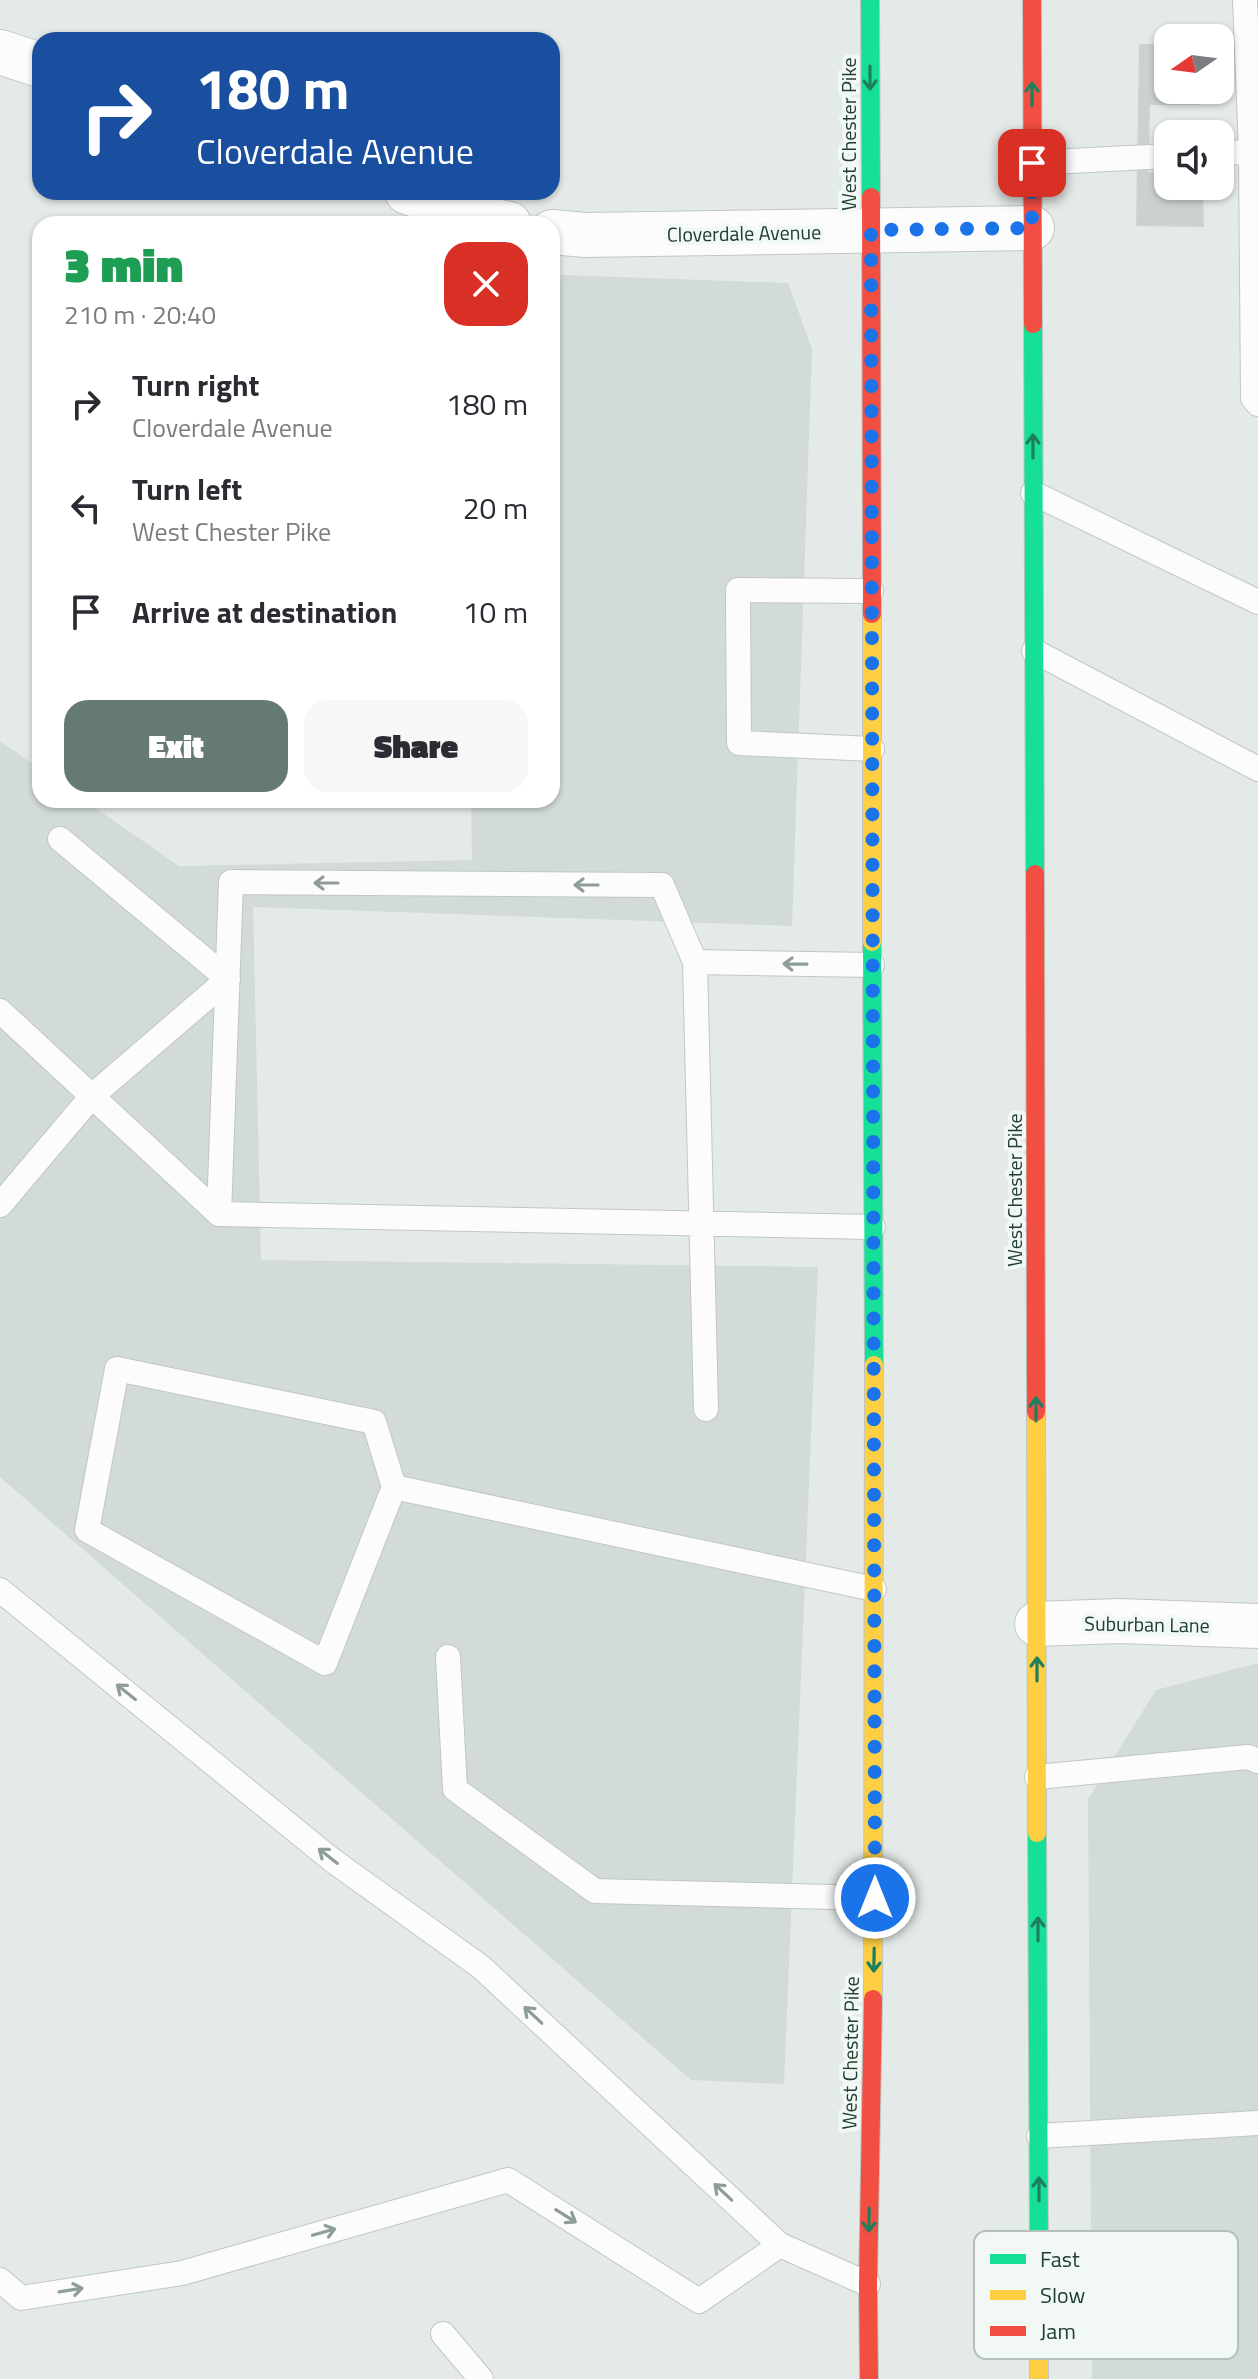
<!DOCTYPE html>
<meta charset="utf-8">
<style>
:root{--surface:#fff;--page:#f7f7f7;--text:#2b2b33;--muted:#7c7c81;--accent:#657a71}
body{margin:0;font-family:"Titillium Web",sans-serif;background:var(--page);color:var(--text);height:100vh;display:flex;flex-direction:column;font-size:30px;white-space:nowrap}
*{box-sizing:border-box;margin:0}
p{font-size:26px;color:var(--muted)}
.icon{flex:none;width:44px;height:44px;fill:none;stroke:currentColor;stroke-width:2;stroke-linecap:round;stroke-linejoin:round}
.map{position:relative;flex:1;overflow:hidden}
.sheet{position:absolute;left:32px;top:216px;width:528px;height:592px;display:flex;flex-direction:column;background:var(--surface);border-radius:24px;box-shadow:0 2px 6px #0004}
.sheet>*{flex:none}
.banner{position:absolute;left:32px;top:32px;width:528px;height:168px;border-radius:24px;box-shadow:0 2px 6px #0004;background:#1a4fa0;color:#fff;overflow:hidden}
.needle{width:52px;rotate:256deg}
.controls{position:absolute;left:1154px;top:24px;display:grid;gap:16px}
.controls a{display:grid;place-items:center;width:80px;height:80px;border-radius:16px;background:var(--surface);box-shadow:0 2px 6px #0004;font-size:40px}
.pin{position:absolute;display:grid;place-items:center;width:68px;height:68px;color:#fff;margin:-34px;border-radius:16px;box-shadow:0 4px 12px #0006}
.me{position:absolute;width:88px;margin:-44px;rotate:0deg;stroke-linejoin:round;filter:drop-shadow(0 0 6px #0008)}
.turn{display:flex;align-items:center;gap:28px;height:168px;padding:0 32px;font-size:36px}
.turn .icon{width:104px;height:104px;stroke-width:2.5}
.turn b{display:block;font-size:56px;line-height:68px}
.round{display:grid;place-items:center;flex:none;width:84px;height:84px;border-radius:24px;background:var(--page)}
.overview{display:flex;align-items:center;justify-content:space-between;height:136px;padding:0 32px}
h1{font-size:48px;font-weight:800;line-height:60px;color:#1e9e55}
.cta{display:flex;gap:16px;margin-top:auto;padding:16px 32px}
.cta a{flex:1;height:92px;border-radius:24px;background:var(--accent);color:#fff;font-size:32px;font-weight:800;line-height:92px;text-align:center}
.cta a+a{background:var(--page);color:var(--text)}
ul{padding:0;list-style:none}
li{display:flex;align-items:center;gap:24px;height:104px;padding:0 32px}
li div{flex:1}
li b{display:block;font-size:30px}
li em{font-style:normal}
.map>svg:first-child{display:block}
.built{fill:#d2dbd6}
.building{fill:#cbd1ce;stroke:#cdd3d0;stroke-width:2}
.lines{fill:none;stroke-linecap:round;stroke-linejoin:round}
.lane-casing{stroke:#c1c7c4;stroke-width:26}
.street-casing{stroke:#c1c7c4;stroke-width:46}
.fast-casing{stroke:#bcc6c2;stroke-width:20}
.slow-casing{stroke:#bcc6c2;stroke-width:20}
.jam-casing{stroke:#bcc6c2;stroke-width:20}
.lane{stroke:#fbfcfb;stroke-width:24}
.street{stroke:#fbfcfb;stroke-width:44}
.fast{stroke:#16e098;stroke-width:18}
.slow{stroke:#ffcf43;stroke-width:18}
.jam{stroke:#f24e42;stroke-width:18}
.oneway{stroke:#1d7f5b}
.oneway2{stroke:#8e9d96}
.route{stroke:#1a73e8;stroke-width:14;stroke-dasharray:0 25.2}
.labels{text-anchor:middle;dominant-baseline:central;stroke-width:8;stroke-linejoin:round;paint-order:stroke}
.street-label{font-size:20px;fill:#213e32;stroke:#f2f9f5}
.key{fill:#f2f9f5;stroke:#b3c1ba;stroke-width:2}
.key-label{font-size:22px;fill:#213e32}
</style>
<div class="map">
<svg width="1258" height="2379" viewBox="0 0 1258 2379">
<rect width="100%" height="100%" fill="#e4eae7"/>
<path class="built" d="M561,275L788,283L812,349L792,926L253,907L261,1260L818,1267L784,2084L691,2080L0,1477V741L40,769V800H84L179,866L472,860L471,800H552V369Z
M1258,1663V2379H1092L1088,1799L1156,1690Z"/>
<path class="building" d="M1140,45H1168V90H1199L1198,104H1149L1148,173L1168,174V186H1202L1203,226L1137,225Z"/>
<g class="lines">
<g class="lane-casing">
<path id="lane" d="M1245,0L1251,152
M1220,153L1251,152L1253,398L1258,404
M1032,163L1168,156
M1033,493L1258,602
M871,591L738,590V602L739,743L872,749
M1034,651L1258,769
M695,962L706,1409
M872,965L695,962L662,885L231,882L219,1214L873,1227
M0,1011L219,1214
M0,1205L92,1096L228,979L60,839
M394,1487L325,1663L87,1530L117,1369L374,1422L394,1487L874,1589
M0,1590L332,1860L481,1967L780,2245L868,2284
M448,1657L455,1789L595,1891L875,1898
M1037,1777L1248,1757L1258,1761
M1039,2136L1258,2123
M0,2280L21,2298L182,2273L508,2180L699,2301L780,2245
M443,2334L481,2379"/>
</g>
<g class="street-casing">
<path id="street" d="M0,52L40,65
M407,192L483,218L509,224
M552,232L585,235L1032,228
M1037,1624L1119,1621L1258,1626"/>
</g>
<g class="fast-casing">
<path id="fast" d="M870,0L871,197
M1033,324L1035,874
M872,942L874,1365
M1037,1833L1039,2255"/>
</g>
<g class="slow-casing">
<path id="slow" d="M872,614V942
M1036,1412L1037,1833
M873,1999L874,1365
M1039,2255V2379"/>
</g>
<g class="jam-casing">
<path id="jam" d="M1032,0L1033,324
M871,197L872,614
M1035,874L1036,1412
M869,2379L868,2284L873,1999"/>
</g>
<use href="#lane" class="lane"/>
<use href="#street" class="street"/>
<use href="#fast" class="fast"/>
<use href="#slow" class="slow"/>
<use href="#jam" class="jam"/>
</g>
<defs><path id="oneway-shaft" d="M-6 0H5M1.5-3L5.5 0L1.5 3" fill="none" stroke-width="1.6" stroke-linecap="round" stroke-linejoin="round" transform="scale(2)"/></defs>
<g class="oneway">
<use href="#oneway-shaft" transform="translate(870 78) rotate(90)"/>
<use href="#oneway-shaft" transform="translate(1032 94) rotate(-90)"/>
<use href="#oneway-shaft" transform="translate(1033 446) rotate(-90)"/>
<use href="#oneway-shaft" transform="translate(1036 1409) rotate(-90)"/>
<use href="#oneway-shaft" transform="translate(1037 1669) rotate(-90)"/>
<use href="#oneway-shaft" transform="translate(1038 1929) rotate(-90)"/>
<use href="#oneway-shaft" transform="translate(874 1960) rotate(91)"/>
<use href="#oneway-shaft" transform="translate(1039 2189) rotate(-90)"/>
<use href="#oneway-shaft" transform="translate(869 2220) rotate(91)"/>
</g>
<g class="oneway2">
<use href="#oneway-shaft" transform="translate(326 883) rotate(-180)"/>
<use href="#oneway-shaft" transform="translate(586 885) rotate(-180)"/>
<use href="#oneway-shaft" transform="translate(795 964) rotate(-179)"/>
<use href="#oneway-shaft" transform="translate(126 1692) rotate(-141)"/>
<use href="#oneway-shaft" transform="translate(328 1856) rotate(-142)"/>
<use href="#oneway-shaft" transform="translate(533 2015) rotate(-137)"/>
<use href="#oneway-shaft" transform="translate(723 2192) rotate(-137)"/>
<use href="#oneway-shaft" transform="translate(566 2216) rotate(32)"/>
<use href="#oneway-shaft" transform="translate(324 2232) rotate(-16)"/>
<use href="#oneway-shaft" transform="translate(71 2290) rotate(-9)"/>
</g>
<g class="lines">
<path class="route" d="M875,1898L871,230L1032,228V163"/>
</g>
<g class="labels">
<g class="street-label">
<text transform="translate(848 134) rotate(-90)">West Chester Pike</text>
<text transform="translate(744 233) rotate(-1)">Cloverdale Avenue</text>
<text transform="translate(1014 1190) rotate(-90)">West Chester Pike</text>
<text transform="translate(1147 1624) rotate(1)">Suburban Lane</text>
<text transform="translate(850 2053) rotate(-89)">West Chester Pike</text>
</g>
</g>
<rect x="974" y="2231" width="264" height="128" rx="12" class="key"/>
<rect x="990" y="2254" width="36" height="10" fill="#16e098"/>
<rect x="990" y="2290" width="36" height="10" fill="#ffcf43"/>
<rect x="990" y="2326" width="36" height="10" fill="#f24e42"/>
<g class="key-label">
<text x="1040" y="2267">Fast</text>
<text x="1040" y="2303">Slow</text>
<text x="1040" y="2339">Jam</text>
</g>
</svg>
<div class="controls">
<a><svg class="needle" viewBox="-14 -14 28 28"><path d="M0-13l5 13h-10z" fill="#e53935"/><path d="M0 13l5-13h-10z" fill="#7c7c81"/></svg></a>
<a><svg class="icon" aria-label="sound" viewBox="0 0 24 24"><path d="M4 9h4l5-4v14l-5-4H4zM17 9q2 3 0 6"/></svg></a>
</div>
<div class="pin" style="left:1032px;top:163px;background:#d93025"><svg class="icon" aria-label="arrive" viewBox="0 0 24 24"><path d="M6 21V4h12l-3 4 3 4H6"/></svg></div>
<svg class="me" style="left:875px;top:1898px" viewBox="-20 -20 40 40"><circle r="17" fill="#1a73e8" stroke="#fff" stroke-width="3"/><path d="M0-11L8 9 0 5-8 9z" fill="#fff"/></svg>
<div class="banner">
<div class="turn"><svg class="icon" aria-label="right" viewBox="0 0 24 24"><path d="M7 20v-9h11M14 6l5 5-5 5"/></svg><div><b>180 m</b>Cloverdale Avenue</div></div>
</div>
<section class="sheet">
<div class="overview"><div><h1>3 min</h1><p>210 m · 20:40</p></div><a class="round" style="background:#d93025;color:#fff"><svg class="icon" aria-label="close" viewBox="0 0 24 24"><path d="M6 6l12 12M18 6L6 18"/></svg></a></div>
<ul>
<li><svg class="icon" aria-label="right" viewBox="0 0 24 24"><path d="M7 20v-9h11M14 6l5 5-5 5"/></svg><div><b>Turn right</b><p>Cloverdale Avenue</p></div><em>180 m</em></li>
<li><svg class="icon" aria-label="left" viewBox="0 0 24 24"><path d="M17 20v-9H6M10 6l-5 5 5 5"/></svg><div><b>Turn left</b><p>West Chester Pike</p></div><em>20 m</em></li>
<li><svg class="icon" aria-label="arrive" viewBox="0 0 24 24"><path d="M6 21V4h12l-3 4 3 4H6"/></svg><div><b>Arrive at destination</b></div><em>10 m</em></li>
</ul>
<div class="cta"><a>Exit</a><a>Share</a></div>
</section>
</div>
